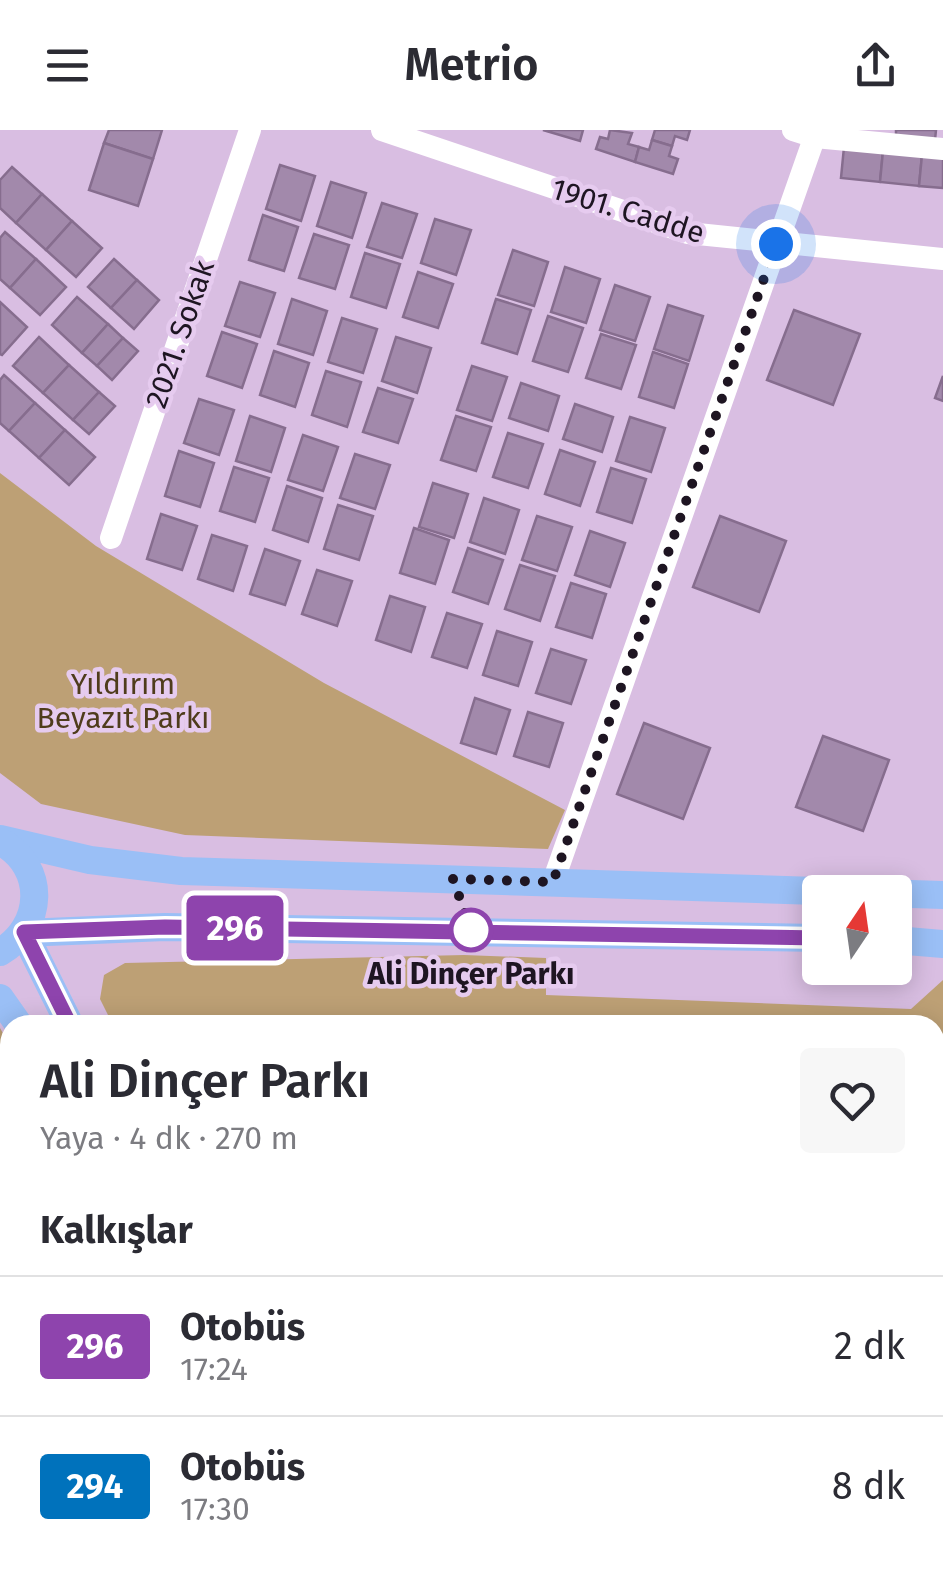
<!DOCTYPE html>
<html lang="tr">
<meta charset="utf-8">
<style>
body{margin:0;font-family:"Fira Sans",sans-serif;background:#f7f7f7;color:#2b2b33;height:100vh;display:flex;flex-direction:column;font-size:38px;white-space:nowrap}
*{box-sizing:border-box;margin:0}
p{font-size:32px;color:#7c7c81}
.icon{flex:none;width:55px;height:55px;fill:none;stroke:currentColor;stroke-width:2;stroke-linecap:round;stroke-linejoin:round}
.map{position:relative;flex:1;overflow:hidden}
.side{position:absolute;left:0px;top:885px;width:945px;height:562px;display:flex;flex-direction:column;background:#fff;border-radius:30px 30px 0 0;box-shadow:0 5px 25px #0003}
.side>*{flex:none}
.badge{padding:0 20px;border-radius:8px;font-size:35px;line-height:65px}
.needle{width:65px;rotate:13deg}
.buttons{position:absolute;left:802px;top:745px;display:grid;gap:20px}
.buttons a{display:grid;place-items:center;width:110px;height:110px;border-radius:10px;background:#fff;box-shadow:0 5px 25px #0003;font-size:50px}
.you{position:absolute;width:50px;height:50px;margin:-25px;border:8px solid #fff;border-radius:50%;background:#1a73e8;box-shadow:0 0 0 15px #1a73e833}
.map>.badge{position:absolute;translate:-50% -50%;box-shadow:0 0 0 5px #fff}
h2{padding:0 40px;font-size:38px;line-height:90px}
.round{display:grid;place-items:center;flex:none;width:105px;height:105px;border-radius:10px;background:#f7f7f7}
.headline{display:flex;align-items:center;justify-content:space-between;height:170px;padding:0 40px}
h1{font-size:48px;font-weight:600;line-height:75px}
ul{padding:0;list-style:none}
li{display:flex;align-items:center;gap:30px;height:140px;padding:0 40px;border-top:2px solid #e1e1e2}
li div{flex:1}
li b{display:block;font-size:38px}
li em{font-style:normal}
li .badge{min-width:110px;font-weight:700;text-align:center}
header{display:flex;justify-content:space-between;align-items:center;height:130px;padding:0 40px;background:#fff;font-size:45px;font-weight:600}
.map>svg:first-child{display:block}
</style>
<header><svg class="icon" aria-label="menu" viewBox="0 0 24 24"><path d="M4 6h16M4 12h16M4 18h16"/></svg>Metrio<svg class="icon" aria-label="share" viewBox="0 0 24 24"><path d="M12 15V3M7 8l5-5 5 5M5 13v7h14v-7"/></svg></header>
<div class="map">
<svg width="943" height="1447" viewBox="0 0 943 1447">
<rect width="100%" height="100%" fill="#d9bee2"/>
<!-- green -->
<g fill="#bda075">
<path d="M 0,343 L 96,416 L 324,553 L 565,680 L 548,719 L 185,705 L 41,674 L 0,643 Z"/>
<path d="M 464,825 L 546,828 L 546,865 L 911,879 L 943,850 L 943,1326 L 935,1327 L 935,895 L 113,895 L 100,869 L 104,845 L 125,833 Z"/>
<path d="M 0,898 L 10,916 L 10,1037 L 0,1037 Z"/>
<path d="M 367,1438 L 698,1438 L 666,1447 L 371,1447 Z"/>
</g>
<!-- building -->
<g fill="#a289ab" stroke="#866d8e" stroke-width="2.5">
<path d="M 109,0 L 162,0 L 153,29 L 104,13 Z"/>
<path d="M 543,0 L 583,0 L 580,11 Z"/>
<path d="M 610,0 L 632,3 L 628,14 L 639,17 L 635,32 L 596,19 L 600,7 L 608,9 Z"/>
<path d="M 655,0 L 690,0 L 687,10 L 675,6 L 672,16 L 652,10 Z"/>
<path d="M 896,0 L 936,0 L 935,10 L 896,6 Z"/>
<path d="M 652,10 L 672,16 L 669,26 L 678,29 L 673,44 L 635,32 L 639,17 L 649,20 Z"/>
<path d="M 104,13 L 153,29 L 138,76 L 89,60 Z"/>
<path d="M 844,17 L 883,21 L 880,52 L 841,48 Z"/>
<path d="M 883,21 L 922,25 L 919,56 L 880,52 Z"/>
<path d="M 922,25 L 943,27 L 943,58 L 919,56 Z"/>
<path d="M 280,35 L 315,46 L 301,91 L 266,79 Z"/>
<path d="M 12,37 L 42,64 L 16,93 L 0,78 L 0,50 Z"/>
<path d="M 331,52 L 366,63 L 352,108 L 317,96 Z"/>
<path d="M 42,64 L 72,91 L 46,120 L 16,93 Z"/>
<path d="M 382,73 L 417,84 L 402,128 L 367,117 Z"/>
<path d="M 263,85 L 298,97 L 284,141 L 249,130 Z"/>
<path d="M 435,89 L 471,100 L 456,145 L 421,133 Z"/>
<path d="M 72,91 L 102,118 L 76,147 L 46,120 Z"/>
<path d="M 5,102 L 36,129 L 10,158 L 0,149 L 0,108 Z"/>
<path d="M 314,104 L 349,115 L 335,159 L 299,148 Z"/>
<path d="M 513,120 L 548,132 L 534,176 L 498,165 Z"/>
<path d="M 365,123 L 400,134 L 386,178 L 351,167 Z"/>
<path d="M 36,129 L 66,157 L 40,185 L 10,158 Z"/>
<path d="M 114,129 L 137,150 L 111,178 L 88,157 Z"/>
<path d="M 565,137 L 600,149 L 586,193 L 551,182 Z"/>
<path d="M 418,142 L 453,154 L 438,198 L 403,187 Z"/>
<path d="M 137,150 L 159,170 L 134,199 L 111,178 Z"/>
<path d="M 240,152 L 275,163 L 260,207 L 225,196 Z"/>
<path d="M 615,155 L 650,167 L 635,211 L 600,200 Z"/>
<path d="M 77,167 L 108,194 L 82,223 L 52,195 Z"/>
<path d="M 292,169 L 327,181 L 313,225 L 278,214 Z"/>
<path d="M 496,169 L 531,180 L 517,224 L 482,213 Z"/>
<path d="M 0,172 L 27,197 L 2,225 L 0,224 Z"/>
<path d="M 668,175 L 703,186 L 689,231 L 654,219 Z"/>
<path d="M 794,180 L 860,204 L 833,275 L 767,250 Z"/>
<path d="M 548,186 L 583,198 L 568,242 L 533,231 Z"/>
<path d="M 342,188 L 377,199 L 363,243 L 328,232 Z"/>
<path d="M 108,194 L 123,208 L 97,236 L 82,223 Z"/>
<path d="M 222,202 L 257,214 L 242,258 L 207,246 Z"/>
<path d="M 601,204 L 636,215 L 621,259 L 586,248 Z"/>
<path d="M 39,207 L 69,235 L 43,263 L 13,236 Z"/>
<path d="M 396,207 L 431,218 L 417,263 L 382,251 Z"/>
<path d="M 123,208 L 138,221 L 112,250 L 97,236 Z"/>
<path d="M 274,221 L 309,233 L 295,277 L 260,265 Z"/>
<path d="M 653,222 L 688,234 L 674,278 L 639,267 Z"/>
<path d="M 69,235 L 99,262 L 73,290 L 43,263 Z"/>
<path d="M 472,236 L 507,247 L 492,291 L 457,280 Z"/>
<path d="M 326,241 L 361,252 L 347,297 L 312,285 Z"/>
<path d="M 4,245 L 35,273 L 9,301 L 0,293 L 0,250 Z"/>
<path d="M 943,246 L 943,271 L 935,268 Z"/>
<path d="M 521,253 L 559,266 L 548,301 L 509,288 Z"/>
<path d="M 378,258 L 413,269 L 398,313 L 363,302 Z"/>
<path d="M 99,262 L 115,276 L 89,304 L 73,290 Z"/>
<path d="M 199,269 L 234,280 L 219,325 L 184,313 Z"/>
<path d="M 35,273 L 65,300 L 39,328 L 9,301 Z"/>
<path d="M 575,274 L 613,287 L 602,322 L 563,309 Z"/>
<path d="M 250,286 L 285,298 L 271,342 L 236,331 Z"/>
<path d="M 456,286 L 491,297 L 476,341 L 441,330 Z"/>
<path d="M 630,287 L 665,298 L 651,342 L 616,331 Z"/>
<path d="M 65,300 L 95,327 L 69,355 L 39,328 Z"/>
<path d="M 508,303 L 543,314 L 528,358 L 493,347 Z"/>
<path d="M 303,305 L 338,317 L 323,361 L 288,350 Z"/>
<path d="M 560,320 L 595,332 L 580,376 L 545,364 Z"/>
<path d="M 179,321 L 214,333 L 200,377 L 165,366 Z"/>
<path d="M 355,324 L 390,335 L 375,379 L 340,368 Z"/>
<path d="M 234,337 L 269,348 L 255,392 L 220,381 Z"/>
<path d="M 611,338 L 646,349 L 632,393 L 597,382 Z"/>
<path d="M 433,353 L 468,364 L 454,408 L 419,397 Z"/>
<path d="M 287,356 L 322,368 L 308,412 L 273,400 Z"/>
<path d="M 484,368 L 519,380 L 505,424 L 470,412 Z"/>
<path d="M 338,375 L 373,386 L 359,430 L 324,419 Z"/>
<path d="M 161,384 L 197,396 L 182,440 L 147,429 Z"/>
<path d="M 537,386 L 572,397 L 557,441 L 522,430 Z"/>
<path d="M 720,386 L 786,411 L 759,482 L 693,457 Z"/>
<path d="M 414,398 L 449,410 L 435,454 L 400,443 Z"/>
<path d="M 590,401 L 625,413 L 610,457 L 575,445 Z"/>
<path d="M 212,405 L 247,416 L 233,461 L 198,449 Z"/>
<path d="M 468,418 L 503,430 L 488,474 L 453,462 Z"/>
<path d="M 265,419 L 300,431 L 285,475 L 250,464 Z"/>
<path d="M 520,435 L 555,446 L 540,491 L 505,479 Z"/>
<path d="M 317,440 L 352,451 L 337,496 L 302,484 Z"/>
<path d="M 571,453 L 606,464 L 592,508 L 556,497 Z"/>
<path d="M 390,466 L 425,477 L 411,522 L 376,510 Z"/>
<path d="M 447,483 L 482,494 L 467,538 L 432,527 Z"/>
<path d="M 497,501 L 532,512 L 518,556 L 483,545 Z"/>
<path d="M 551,519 L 586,530 L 571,574 L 536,563 Z"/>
<path d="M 475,568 L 510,580 L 496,624 L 461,613 Z"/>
<path d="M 528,582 L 563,593 L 549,637 L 514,626 Z"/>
<path d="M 644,593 L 710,618 L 683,689 L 617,664 Z"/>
<path d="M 823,606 L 889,630 L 863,701 L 796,677 Z"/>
<rect x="0" y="1062" width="10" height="296"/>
</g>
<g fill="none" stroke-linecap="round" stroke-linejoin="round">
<!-- minor -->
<g stroke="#fff" stroke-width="22">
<path d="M 382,0 L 688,103 L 943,129"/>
<path d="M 793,0 L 815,7 L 943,19"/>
<path d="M 111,408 L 250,0"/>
<path d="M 553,752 L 817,0"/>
<path d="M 935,1385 L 943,1383"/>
<path d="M 935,1414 L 943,1412"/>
<path d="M 719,1447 L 749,1438"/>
<path d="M 816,1447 L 847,1438"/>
</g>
<!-- major -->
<g stroke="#9abff6" stroke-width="28">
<path d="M 0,709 L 90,730 L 181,741 L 943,765"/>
<path d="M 24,803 L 165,797 L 820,808"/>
<path d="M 24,803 L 70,895"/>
<path d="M 895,810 L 943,814"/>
<path d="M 0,822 C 44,797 47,737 1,712"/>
<path d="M 0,868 L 19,895"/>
<path d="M 291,1438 L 295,1447"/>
<path d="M 334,1438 L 338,1447"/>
</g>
<!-- rail -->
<g stroke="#68586e" stroke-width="6" stroke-dasharray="5 10" stroke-linecap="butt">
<path d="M 935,1335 L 943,1334"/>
<path d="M 935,1351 L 943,1350"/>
<path d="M 0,1445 L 220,1438"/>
<path d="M 289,1447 L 380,1438"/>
</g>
</g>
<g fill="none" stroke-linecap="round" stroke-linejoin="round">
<defs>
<path id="line" d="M 70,895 L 24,802 L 165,797 L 820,808"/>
</defs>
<!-- line casing -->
<use href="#line" stroke="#fff" stroke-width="22"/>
<!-- line -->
<use href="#line" stroke="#8e44ad" stroke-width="15"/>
<!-- walk -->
<path stroke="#1e1522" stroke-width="10" stroke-dasharray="0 18" d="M 471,800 L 453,749 L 553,752 L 776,114"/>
</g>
<!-- markers -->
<circle fill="#fff" stroke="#8e44ad" stroke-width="5" cx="471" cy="800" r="20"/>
<g text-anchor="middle" stroke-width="9" stroke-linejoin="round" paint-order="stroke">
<!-- street labels -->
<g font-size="30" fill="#1e1522" stroke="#e6cbef">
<text transform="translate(628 81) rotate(17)" y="10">1901. Cadde</text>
<text transform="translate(180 204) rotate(-71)" y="10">2021. Sokak</text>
</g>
<!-- park labels -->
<g font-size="30" fill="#4f3c1c" stroke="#e6cbef">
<text x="123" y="564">Yıldırım<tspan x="123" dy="34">Beyazıt Parkı</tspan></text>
</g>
<!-- stop labels -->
<g font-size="30" font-weight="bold" fill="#1e1522" stroke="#e6cbef">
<text x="471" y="854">Ali Dinçer Parkı</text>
</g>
</g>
</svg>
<div class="buttons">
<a><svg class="needle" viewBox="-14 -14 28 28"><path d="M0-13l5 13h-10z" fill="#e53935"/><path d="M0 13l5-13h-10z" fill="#7c7c81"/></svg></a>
</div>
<div class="you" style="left:776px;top:114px"></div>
<b class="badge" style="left:235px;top:798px;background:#8e44ad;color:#fff">296</b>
<section class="side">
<div class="headline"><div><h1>Ali Dinçer Parkı</h1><p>Yaya · 4 dk · 270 m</p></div><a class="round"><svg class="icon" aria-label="heart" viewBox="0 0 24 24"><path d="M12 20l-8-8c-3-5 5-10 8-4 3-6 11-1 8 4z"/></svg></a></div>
<h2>Kalkışlar</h2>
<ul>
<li><span class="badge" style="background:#8e44ad;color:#fff">296</span><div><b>Otobüs</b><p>17:24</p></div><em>2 dk</em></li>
<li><span class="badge" style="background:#0072bc;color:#fff">294</span><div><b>Otobüs</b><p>17:30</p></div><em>8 dk</em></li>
</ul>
</section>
</div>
